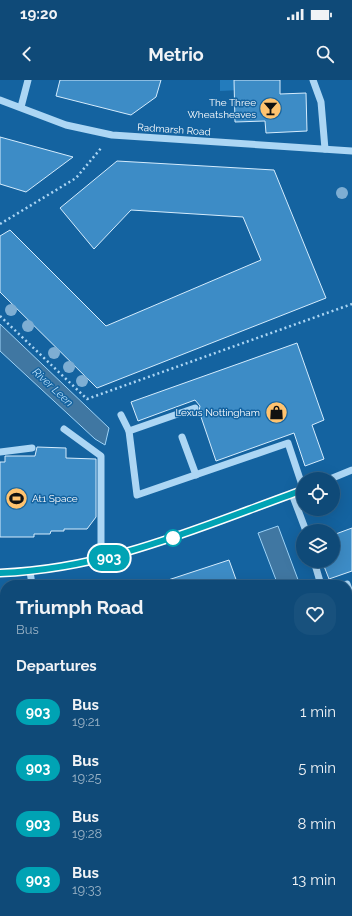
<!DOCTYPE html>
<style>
body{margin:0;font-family:Raleway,sans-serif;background:#18517d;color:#f1f3f6;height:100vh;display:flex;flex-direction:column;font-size:15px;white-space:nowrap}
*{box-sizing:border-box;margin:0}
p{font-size:13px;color:#9bb3c6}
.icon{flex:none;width:22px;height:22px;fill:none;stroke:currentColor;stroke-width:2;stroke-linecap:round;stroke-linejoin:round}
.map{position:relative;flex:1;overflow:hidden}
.sheet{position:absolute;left:0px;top:500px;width:352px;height:336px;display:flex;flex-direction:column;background:#0f4a78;border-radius:16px 16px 0 0;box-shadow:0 4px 16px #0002,0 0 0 1px #2f628a}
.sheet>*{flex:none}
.badge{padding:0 8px;border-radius:13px;font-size:14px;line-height:26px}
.tools{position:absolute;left:296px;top:392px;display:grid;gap:8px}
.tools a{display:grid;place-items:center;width:44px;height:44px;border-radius:50%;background:#0f4a78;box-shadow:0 4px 16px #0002,0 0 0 1px #2f628a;font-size:20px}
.map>.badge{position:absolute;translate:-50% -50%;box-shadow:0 0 0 2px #fff}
h2{padding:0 16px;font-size:15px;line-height:36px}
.round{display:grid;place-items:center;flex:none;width:42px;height:42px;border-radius:16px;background:#18517d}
.overview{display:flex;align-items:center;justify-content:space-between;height:68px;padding:0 16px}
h1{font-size:19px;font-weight:700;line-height:30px}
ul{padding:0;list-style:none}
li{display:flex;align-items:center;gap:12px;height:56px;padding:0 16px}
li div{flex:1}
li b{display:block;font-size:15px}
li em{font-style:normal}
li .badge{min-width:44px;font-weight:700;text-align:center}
.status{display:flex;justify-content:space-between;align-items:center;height:28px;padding:0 20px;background:#0f4a78;direction:ltr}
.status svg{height:11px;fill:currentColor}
header{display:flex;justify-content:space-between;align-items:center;height:52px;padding:0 16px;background:#0f4a78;font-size:18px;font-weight:700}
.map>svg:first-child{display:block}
</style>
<div class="status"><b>19:20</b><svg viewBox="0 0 49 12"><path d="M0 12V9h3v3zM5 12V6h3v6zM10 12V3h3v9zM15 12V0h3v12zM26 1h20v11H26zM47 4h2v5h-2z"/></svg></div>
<header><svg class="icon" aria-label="back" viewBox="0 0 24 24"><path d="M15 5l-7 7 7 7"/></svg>Metrio<svg class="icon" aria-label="search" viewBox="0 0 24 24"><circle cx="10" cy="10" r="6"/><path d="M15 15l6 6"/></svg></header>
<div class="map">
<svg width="352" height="836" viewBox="0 0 352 836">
<rect width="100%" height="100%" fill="#1463a0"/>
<!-- green -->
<g fill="#237cbd">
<path d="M 220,0 L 240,0 L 240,10 L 220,11 Z"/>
<path d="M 347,704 L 352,718 L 352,757 L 347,743 Z"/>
</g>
<!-- water -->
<g fill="#4077a2" stroke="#9ed3f7">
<path d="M 0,244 L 109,348 L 105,365 L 95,359 L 0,271 Z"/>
<path d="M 278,446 L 300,505 L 278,505 L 258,453 Z"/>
<path d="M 347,628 L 352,645 L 352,718 L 347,704 Z"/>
</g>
<!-- building -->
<g fill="#3d8cc6" stroke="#d5ecfd">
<path d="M 60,0 L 161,0 L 156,17 L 131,35 L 56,16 Z"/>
<path d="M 234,0 L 280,0 L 280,14 L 306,13 L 307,51 L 266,53 L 265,41 L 235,42 Z"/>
<path d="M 0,57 L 73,77 L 26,112 L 0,104 Z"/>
<path d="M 117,81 L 274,90 L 326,218 L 97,308 L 0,212 L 0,156 L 10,150 L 106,246 L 261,180 L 243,137 L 131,130 L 94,169 L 60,128 Z"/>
<path d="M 297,263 L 324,340 L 312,345 L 324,379 L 305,386 L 294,353 L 216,381 L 199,331 L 200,326 L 195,320 L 138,341 L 131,322 Z"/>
<path d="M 37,367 L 66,368 L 66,378 L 96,379 L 96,437 L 87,449 L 64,449 L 64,451 L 51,451 L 50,454 L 34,454 L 34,457 L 0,457 L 0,382 L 5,382 L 5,376 L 35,376 Z"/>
<path d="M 352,448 L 352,491 L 329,499 L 322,481 L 333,481 L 333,455 Z"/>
<path d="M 229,480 L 238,505 L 163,505 L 162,502 Z"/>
</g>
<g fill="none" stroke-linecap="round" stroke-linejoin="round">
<!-- path -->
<g stroke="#acd6f4" stroke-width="2.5" stroke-dasharray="2 3" stroke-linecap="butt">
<path d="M 0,144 L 76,98 L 102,67"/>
<path d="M 0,236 L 87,319 L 352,224"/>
<path d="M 347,752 L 352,766"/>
</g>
<!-- minor -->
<g stroke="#acd6f4" stroke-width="7">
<path d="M 313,0 L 321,22 L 325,69"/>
<path d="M 0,20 L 66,45 L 112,55 L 352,71"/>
<path d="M 21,27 L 28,0"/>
<path d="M 121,335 L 129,351 L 195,328"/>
<path d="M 64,349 L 101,376 L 101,480"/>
<path d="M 129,351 L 137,415 L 288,363 L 303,408"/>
<path d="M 182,357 L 196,395"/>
<path d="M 0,372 L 32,368"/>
<path d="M 330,399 L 352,390"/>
<path d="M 292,414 L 306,451"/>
<path d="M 314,481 L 321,505"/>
<path d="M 30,491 L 32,505"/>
<path d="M 0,493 C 111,489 201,446 303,410"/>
<path d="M 344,505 L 347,504 L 352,518"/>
<path d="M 188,831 L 190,836"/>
<path d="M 163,836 L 178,831"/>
</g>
</g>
<!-- trees -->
<g fill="#7eaed3">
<circle cx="342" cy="113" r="6"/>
<circle cx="11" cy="230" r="6"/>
<circle cx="28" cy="246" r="6"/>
<circle cx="54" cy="273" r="6"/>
<circle cx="69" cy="287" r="6"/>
<circle cx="82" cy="301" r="6"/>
</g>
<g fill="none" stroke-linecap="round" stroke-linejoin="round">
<defs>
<path id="line" d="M 0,493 C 109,489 202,446 303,410"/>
</defs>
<!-- line casing -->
<use href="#line" stroke="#fff" stroke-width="9"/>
<!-- line -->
<use href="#line" stroke="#00a3b4" stroke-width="6"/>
</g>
<!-- icons -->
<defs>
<symbol id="bar-disc" viewBox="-11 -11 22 22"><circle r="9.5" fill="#ffc36f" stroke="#1463a0"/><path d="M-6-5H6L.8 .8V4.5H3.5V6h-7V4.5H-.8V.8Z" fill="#111"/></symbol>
<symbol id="shop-disc" viewBox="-11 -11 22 22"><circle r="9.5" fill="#ffc36f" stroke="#1463a0"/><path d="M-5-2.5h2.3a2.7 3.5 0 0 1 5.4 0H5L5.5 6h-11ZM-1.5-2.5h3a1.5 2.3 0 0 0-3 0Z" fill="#111"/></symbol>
<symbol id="stadium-disc" viewBox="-11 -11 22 22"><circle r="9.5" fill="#ffc36f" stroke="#1463a0"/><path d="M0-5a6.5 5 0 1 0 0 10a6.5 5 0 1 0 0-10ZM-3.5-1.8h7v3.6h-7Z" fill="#111"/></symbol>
</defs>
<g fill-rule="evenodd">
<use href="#bar-disc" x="258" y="16" width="25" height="25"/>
<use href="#shop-disc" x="264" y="320" width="25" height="25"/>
<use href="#stadium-disc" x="4" y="406" width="25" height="25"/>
</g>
<!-- markers -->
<circle fill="#fff" stroke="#00a3b4" stroke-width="2" cx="173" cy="458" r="8"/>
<g text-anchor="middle" stroke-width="3" stroke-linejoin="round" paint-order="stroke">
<!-- poi labels -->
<g font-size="10" fill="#fff" stroke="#1463a0" text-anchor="end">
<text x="256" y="26">The Three<tspan x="256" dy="12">Wheatsheaves</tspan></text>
<text x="260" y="336">Lexus Nottingham</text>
<text x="32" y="422" text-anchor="start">At1 Space</text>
</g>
<!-- street labels -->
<g font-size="10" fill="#fff" stroke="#1463a0">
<text transform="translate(174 49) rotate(4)" y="4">Radmarsh Road</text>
</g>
<!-- water labels -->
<g font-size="11" font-style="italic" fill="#b9dffa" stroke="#1463a0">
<text transform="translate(53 307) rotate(43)" y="4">River Leen</text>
</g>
</g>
</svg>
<div class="tools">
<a><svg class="icon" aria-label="locate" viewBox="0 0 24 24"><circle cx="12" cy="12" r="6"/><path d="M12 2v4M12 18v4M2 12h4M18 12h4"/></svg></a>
<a><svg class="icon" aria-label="layers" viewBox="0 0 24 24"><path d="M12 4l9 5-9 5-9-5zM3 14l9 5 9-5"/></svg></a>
</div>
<b class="badge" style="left:109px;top:478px;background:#00a3b4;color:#fff">903</b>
<section class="sheet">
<div class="overview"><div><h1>Triumph Road</h1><p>Bus</p></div><a class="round"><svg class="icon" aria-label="heart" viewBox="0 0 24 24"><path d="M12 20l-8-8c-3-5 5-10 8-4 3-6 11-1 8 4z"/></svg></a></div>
<h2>Departures</h2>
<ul>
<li><span class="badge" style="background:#00a3b4;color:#fff">903</span><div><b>Bus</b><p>19:21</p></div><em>1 min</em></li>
<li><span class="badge" style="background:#00a3b4;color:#fff">903</span><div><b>Bus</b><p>19:25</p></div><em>5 min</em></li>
<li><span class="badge" style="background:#00a3b4;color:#fff">903</span><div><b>Bus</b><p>19:28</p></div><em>8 min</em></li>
<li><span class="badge" style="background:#00a3b4;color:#fff">903</span><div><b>Bus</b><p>19:33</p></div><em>13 min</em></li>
</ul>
</section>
</div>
